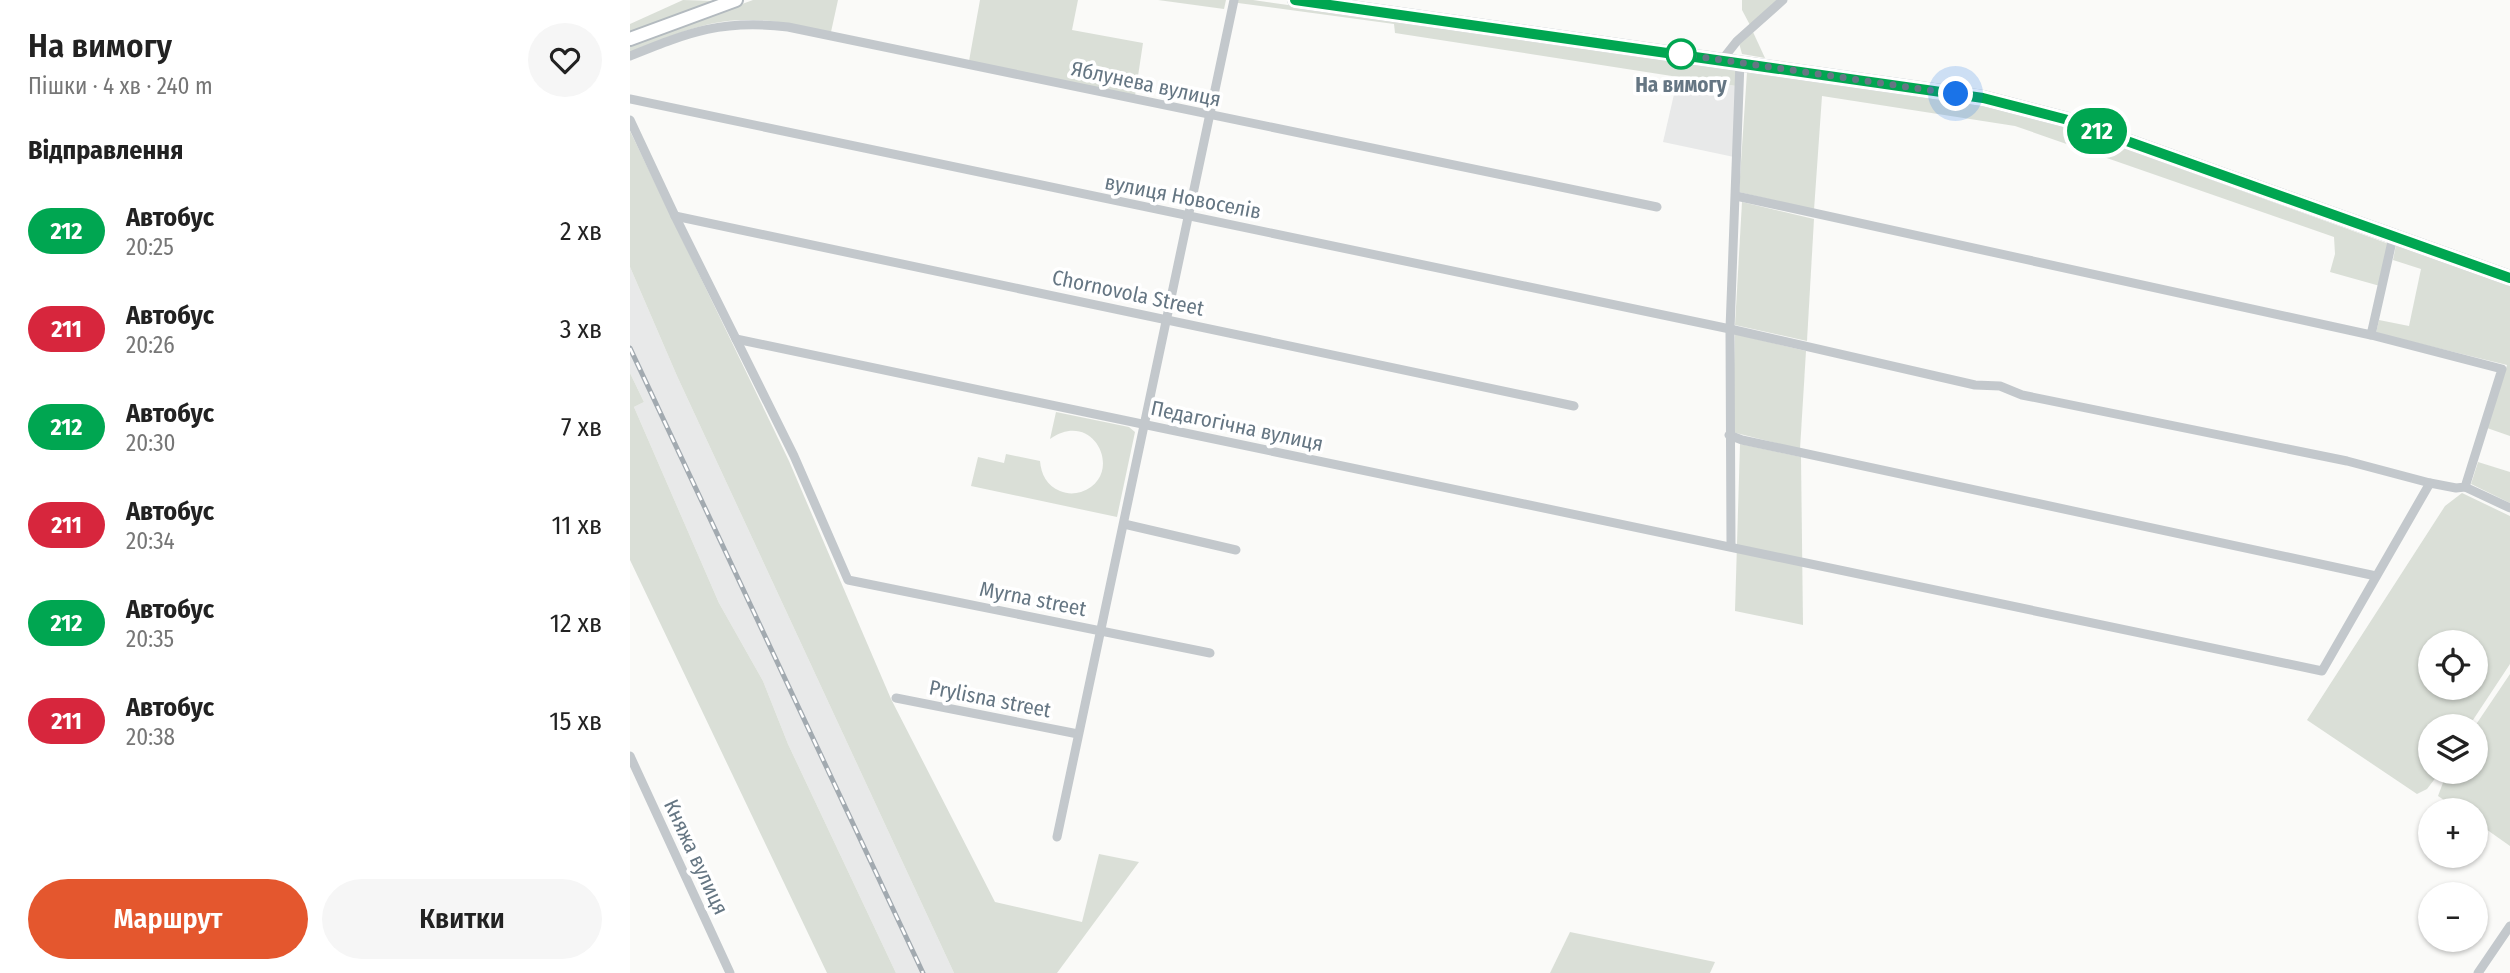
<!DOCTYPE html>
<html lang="uk">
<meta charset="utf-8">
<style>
body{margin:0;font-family:"Fira Sans Condensed",sans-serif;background:#f6f6f6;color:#222;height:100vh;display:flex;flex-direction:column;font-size:26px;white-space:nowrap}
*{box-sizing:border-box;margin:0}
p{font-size:23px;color:#767676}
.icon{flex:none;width:38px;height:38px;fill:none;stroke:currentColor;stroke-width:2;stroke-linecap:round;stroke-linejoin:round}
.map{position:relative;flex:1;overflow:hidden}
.details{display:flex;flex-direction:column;background:#fff;width:630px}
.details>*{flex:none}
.badge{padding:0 14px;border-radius:23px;font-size:24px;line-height:46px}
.tools{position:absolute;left:1788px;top:630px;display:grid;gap:14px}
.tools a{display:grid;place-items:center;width:70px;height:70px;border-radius:50%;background:#fff;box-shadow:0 2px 5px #0004;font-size:35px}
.you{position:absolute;width:35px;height:35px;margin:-18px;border:5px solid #fff;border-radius:50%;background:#1a73e8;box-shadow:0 0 0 10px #1a73e833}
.map>.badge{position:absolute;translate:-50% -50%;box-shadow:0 0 0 4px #fff}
h2{padding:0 28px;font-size:26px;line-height:63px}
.round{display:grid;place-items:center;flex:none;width:74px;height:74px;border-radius:37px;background:#f6f6f6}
.headline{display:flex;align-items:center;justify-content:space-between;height:119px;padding:0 28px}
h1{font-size:33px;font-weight:600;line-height:52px}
.cta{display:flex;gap:14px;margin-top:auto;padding:14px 28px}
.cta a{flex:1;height:80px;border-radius:42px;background:#e4572e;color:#fff;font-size:28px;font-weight:600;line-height:80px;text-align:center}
.cta a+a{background:#f6f6f6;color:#222}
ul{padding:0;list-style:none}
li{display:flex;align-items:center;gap:21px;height:98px;padding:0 28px}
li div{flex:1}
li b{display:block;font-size:26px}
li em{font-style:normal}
li .badge{min-width:77px;font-weight:700;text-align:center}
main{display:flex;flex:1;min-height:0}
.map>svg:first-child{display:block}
</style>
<main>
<section class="details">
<div class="headline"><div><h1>На вимогу</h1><p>Пішки · 4 хв · 240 m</p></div><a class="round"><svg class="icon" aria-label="heart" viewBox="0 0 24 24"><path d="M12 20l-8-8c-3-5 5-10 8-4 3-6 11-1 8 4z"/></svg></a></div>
<h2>Відправлення</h2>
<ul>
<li><span class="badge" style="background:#00a651;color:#fff">212</span><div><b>Автобус</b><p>20:25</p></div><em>2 хв</em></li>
<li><span class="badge" style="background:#d7263d;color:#fff">211</span><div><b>Автобус</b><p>20:26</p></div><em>3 хв</em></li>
<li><span class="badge" style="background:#00a651;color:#fff">212</span><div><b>Автобус</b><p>20:30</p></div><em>7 хв</em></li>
<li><span class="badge" style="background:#d7263d;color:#fff">211</span><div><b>Автобус</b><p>20:34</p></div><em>11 хв</em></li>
<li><span class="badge" style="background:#00a651;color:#fff">212</span><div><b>Автобус</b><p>20:35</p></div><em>12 хв</em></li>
<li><span class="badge" style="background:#d7263d;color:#fff">211</span><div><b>Автобус</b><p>20:38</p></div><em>15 хв</em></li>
</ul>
<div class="cta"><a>Маршрут</a><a>Квитки</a></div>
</section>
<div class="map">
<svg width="1880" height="973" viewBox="0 0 1880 973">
<rect width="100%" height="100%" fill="#fafaf8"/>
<!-- built -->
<g fill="#e8e9e9">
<path d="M 1048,77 L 1106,86 L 1104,157 L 1033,142 Z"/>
<path d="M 0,267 L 47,376 L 324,973 L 266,973 L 158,744 L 133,681 L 89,603 L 4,407 L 14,402 L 0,373 Z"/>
</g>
<!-- green -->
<g fill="#dadfd7" fill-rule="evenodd">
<path d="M 53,0 L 85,1 L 0,33 L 0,24 Z"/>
<path d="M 123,0 L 208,0 L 201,32 C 173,27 144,19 115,20 C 74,20 37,38 0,52 L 0,45 Z"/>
<path d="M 350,0 L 448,0 L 442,30 L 513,43 L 505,96 L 339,61 Z"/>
<path d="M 528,0 L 596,0 L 594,9 Z"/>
<path d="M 608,0 L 623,0 L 1045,59 L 1045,63 L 1055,64 L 1056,60 L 1107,67 L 1106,86 L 765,33 L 764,24 L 608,3 Z"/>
<path d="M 1112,0 L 1147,0 L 1120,25 L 1112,10 Z"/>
<path d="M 1123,32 L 1135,58 L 1112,54 L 1109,43 Z"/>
<path d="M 1117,72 C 1223,86 1333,94 1435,127 L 1759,244 L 1750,286 L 1700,272 L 1705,254 L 1704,237 L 1385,126 L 1192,96 L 1184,210 L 1109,192 Z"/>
<path d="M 0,131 L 159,461 L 261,699 L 365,902 L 452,922 L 469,854 L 509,862 L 427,973 L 324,973 L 47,376 L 0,267 Z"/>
<path d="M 1112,202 L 1184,219 L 1177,341 L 1105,325 Z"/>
<path d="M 1766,245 L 1880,284 L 1880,436 L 1857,428 L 1877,365 L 1746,333 L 1749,320 L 1779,326 L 1791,269 L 1763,260 Z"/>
<path d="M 1105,334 L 1176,351 L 1170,449 L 1102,432 Z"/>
<path d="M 0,373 L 14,402 L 4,407 L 89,603 L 133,681 L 158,744 L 266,973 L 197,973 L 0,560 Z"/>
<path d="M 426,412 L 499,427 L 505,432 L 487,517 L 341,486 L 348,457 L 374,463 L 376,454 L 410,461 C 411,474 417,486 430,491 C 437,494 444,494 451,492 C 496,477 465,407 420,439 Z"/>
<path d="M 1110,444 L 1171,457 L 1173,625 L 1105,611 Z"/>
<path d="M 1848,462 L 1880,472 L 1880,503 L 1841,484 Z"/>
<path d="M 1832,493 L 1880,516 L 1880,664 L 1839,726 L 1801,726 L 1801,772 L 1810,772 L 1797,789 L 1787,794 L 1677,720 L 1815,506 ZM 1801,642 L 1846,642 L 1846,688 L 1801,688 Z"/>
<path d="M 1880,674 L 1880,846 L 1846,822 L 1846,810 L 1829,810 L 1808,796 L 1817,772 L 1846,772 L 1845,726 Z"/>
<path d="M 940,932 L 1085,962 L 1080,973 L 920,973 Z"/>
</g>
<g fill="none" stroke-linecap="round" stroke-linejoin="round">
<defs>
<g id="secondary">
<path d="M 665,0 L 1353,98 L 1438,120 L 1880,278"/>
<path d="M 0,39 L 106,0"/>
</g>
</defs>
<!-- secondary casing -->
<use href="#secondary" stroke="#b3babf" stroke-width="16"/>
<!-- street -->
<g stroke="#c3c8cc" stroke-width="9">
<path d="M 0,56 C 60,32 92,19 158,27 L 1027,207"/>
<path d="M 1092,60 L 1107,41 L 1153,0"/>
<path d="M 0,99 L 1100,329 L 1345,385 L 1370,386 L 1392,395 L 1717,461 L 1800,483"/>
<path d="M 0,120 L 45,216 L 164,456 L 218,580 L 580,653"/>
<path d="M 1106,196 L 1741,335 L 1763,237"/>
<path d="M 45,216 L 944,406"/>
<path d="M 106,339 L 1692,671 L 1800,483 L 1826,488 L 1835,487 L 1872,369 L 1741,335"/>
<path d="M 1099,435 L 1112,440 L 1746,576"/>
<path d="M 1835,487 L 1880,508"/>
<path d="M 494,524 L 606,550"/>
<path d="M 1101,546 L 1100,329 L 1110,62"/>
<path d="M 266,698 L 448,734"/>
<path d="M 0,756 L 100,973"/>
<path d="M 427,837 L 604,0"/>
<path d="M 1848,973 L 1880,926"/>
</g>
<!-- secondary -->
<use href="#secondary" stroke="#fff" stroke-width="12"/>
<defs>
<path id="rail" d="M 0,348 L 293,973"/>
</defs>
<!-- rail casing -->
<use href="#rail" stroke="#a2aab0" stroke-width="5"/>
<!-- rail -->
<use href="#rail" stroke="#fff" stroke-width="2.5" stroke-dasharray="8" stroke-linecap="butt"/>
</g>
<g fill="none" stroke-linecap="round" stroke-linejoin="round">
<defs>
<path id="line" d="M 665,0 L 1353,98 L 1438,120 L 1880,278"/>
</defs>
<!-- line casing -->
<use href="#line" stroke="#fff" stroke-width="16"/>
<!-- line -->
<use href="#line" stroke="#00a651" stroke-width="10"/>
<!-- walk -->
<path stroke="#657683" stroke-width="7" stroke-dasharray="0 12.6" d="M 1051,54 L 1326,94"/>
</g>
<!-- markers -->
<circle fill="#fff" stroke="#00a651" stroke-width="3.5" cx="1051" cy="54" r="14"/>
<g text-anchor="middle" stroke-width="7" stroke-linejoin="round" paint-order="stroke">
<!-- street labels -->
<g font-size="21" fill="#657683" stroke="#fff">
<text transform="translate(516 84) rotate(12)" y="7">Яблунева вулиця</text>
<text transform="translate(553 197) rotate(11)" y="7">вулиця Новоселів</text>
<text transform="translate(498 293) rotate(12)" y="7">Chornovola Street</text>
<text transform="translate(607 426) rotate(12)" y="7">Педагогічна вулиця</text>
<text transform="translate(403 599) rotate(11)" y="7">Myrna street</text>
<text transform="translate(360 699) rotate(11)" y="7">Prylisna street</text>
<text transform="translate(66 857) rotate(65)" y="7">Княжа вулиця</text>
</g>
<!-- stop labels -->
<g font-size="21" font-weight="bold" fill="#657683" stroke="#fff">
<text x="1051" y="92">На вимогу</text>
</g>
</g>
</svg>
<div class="tools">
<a><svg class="icon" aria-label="locate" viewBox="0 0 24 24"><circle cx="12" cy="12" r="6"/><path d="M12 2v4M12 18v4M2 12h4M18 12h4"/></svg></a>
<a><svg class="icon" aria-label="layers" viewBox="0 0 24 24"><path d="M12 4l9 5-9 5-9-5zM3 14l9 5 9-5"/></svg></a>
<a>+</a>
<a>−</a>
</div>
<div class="you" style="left:1326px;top:94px"></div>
<b class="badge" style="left:1467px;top:131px;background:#00a651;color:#fff">212</b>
</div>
</main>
